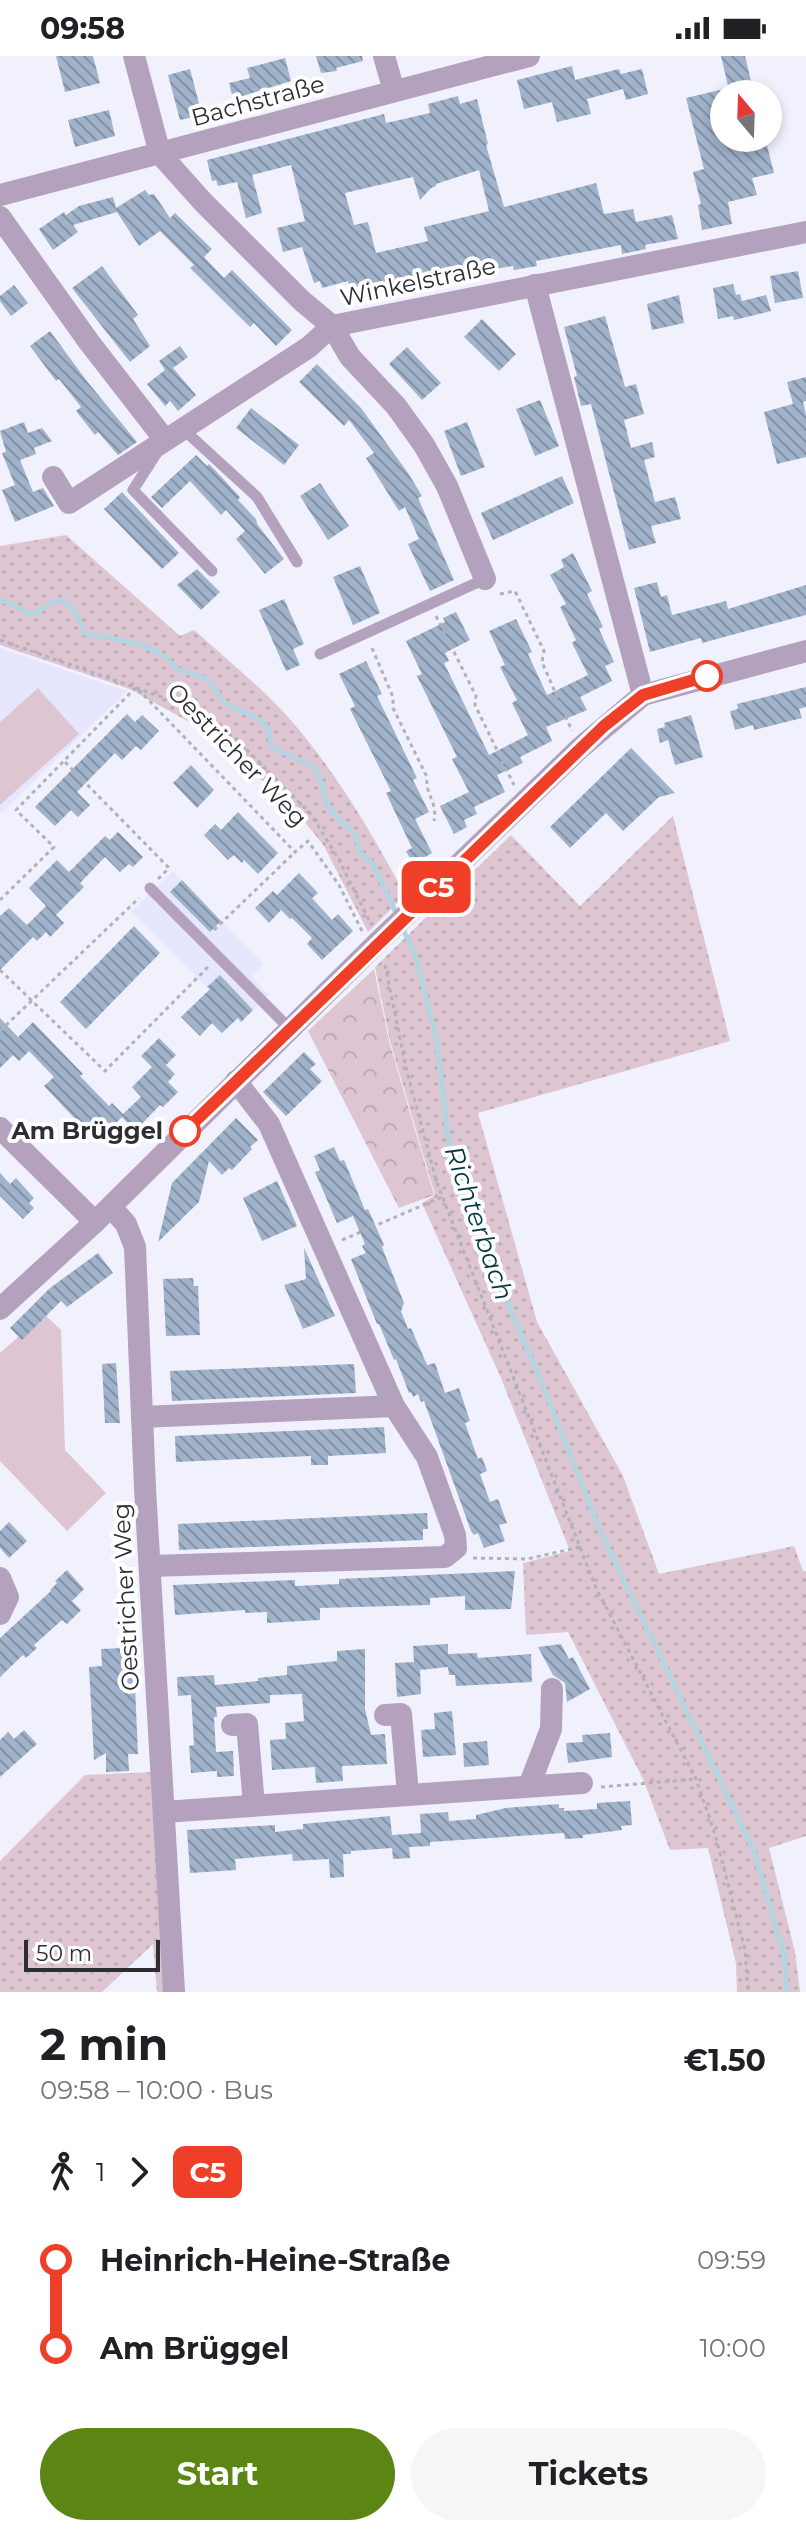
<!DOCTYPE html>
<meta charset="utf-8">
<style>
body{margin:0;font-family:Montserrat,sans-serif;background:#f6f6f6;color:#202124;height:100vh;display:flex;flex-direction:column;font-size:30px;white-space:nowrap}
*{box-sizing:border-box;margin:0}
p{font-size:26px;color:#757577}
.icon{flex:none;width:44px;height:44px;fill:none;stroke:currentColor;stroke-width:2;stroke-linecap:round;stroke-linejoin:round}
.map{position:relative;height:1936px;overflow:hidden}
.panel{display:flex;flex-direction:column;background:#fff;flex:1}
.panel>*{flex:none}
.badge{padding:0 16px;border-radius:12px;font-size:28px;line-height:52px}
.needle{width:52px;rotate:341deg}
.controls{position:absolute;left:710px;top:24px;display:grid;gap:16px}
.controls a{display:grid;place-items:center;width:72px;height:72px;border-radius:50%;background:#fff;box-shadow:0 4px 12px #0003;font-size:40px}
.scale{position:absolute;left:24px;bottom:20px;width:136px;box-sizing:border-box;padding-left:8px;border:4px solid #2d2d33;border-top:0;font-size:22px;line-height:28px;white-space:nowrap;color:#2d2d33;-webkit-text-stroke:6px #fff;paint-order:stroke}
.map>.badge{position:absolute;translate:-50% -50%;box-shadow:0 0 0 4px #fff}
.legs{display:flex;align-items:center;gap:12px;height:88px;padding:0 40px;font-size:26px}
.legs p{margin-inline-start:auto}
.summary{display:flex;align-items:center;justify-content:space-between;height:136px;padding:0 40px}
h1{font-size:44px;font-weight:700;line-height:60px}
.cta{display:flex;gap:16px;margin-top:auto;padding:16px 40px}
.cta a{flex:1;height:92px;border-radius:48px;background:#5c8613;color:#fff;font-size:32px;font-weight:700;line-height:92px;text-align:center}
.cta a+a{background:#f6f6f6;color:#202124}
ul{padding:0 40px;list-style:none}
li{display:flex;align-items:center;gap:28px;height:88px;font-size:30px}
li i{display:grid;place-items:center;width:12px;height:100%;margin:0 10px;background:currentColor}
li i::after{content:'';width:20px;height:20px;margin:-10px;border:6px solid;border-radius:50%;background:#fff}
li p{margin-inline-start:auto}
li:first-child i{background:linear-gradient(#0000 50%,currentColor 0)}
li:last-child i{background:linear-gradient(currentColor 50%,#0000 0)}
.status{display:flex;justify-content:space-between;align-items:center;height:56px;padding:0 40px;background:#fff;direction:ltr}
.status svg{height:22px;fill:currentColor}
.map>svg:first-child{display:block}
</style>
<div class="status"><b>09:58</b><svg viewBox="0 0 49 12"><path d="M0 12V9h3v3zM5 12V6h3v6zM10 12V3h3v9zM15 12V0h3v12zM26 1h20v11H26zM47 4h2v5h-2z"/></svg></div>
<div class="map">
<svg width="806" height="1936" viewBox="0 0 806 1936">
<defs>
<pattern id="grass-dots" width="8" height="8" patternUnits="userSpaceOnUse" patternTransform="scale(2)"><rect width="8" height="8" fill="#ddc5d1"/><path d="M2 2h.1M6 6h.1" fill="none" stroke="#beaab4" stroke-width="1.8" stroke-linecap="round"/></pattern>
<pattern id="park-crowns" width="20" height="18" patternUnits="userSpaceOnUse" patternTransform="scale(2)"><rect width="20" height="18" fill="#ddc5d1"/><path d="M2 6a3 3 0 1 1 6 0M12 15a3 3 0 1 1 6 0" fill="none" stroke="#beaab4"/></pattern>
<pattern id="building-back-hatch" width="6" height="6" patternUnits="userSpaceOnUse" patternTransform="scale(2)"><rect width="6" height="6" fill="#a0b3cb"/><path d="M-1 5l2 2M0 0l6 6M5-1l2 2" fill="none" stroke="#8392a5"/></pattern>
</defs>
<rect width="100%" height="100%" fill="#f0f1fd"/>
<!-- built -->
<g fill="#e6e7fe">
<path d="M 0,592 L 127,635 L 0,758 Z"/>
<path d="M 173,815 L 263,908 L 251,920 L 269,939 L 241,966 L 132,855 Z"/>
</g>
<!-- grass -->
<g fill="url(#grass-dots)">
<path d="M 66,479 L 180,580 L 194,574 C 225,602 260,630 288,661 C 335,714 372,777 405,839 L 368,876 L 324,790 L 296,755 L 209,677 L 130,633 L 0,589 L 0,490 Z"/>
<path d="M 673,760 L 730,985 L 478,1057 L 537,1266 L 623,1420 L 659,1518 L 794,1490 L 803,1515 L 806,1515 L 806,1780 L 769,1792 L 795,1896 L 800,1936 L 737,1936 L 736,1907 L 708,1792 L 670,1794 L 643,1723 L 568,1576 L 526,1579 L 523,1507 L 570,1495 L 501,1322 L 422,1147 L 435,1139 L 390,985 L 375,911 L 511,779 L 580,850 Z"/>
<path d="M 154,1716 L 168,1936 L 157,1936 L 153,1888 L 102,1936 L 0,1936 L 0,1805 L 85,1719 Z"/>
</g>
<!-- park -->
<path fill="url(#park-crowns)" d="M 374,913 L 389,985 L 434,1139 L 399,1152 L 308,975 Z"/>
<!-- pitch -->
<g fill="#ddc5d1">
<path d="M 38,632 L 79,678 L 0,749 L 0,666 Z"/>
<path d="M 44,1258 L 61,1274 L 65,1394 L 106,1437 L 67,1475 L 0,1405 L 0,1297 Z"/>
</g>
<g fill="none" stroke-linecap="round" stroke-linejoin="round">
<!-- stream -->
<g stroke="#b3d5e2" stroke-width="5">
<path d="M 0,543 L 30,558 L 38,556 L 58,543 C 81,554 74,561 86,578 C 111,582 142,586 164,600 C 170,604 172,610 177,613 C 186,618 197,617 206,623 C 215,629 217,640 226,647 C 237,656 262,660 268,673 C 270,678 270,686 272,691 L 312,710 L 319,719 L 326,746 L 334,758 L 356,780 L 360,796 L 373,808 L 397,859"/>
<path d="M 402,871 L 415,899 L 436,981 L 450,1096 L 477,1174 L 543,1330 L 601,1477 L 754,1795 L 784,1899 L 787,1936"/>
</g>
</g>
<!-- building -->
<g fill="url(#building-back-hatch)" fill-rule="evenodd">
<path d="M 56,0 L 93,0 L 100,27 L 65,36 Z"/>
<path d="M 316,0 L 362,0 L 363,5 L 336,12 L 337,15 L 321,17 Z"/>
<path d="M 721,0 L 745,0 L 754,38 L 730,38 Z"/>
<path d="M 285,2 L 291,25 L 233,43 L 229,27 L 250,22 L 247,12 Z"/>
<path d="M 572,10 L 575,24 L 619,13 L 621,18 L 642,13 L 648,38 L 626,44 L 623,33 L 587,43 L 591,58 L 557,66 L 552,46 L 524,53 L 517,24 Z"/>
<path d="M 190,13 L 202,59 L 180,64 L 168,19 Z"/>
<path d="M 724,33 L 724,82 L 765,82 L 774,117 L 752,122 L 757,139 L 728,146 L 732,168 L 702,174 L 698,149 L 701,148 L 693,116 L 704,113 L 686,42 Z"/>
<path d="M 458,40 L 460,48 L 477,43 L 488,88 L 486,89 L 504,151 L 596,127 L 604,158 L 633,153 L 636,166 L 672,159 L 678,183 L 645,189 L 646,193 L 622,198 L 621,189 L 536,205 L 537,210 L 514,214 L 513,210 L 446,220 L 446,218 L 352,241 L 348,225 L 322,232 L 320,225 L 314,227 L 302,191 L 283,196 L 277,172 L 305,165 L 291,109 L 252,119 L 262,157 L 246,162 L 237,126 L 218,130 L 216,124 L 212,125 L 207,104 L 384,58 L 386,67 L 430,57 L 428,48 ZM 479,114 L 489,155 L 424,171 L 428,185 L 376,197 L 368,166 L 354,169 L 345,137 L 413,121 L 420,144 L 431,132 L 436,130 L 436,128 Z"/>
<path d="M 109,54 L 115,80 L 75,91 L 68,64 Z"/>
<path d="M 145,134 L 149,139 L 154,138 L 170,162 L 175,157 L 212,193 L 204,201 L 224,222 L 232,214 L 292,274 L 276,290 L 254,267 L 250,271 L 190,212 L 194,209 L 160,175 L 139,190 L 117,156 L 73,169 L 78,176 L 53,194 L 39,173 L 64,156 L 66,159 L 79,150 L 113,141 L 116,152 Z"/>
<path d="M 102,210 L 138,259 L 133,263 L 150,290 L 130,306 L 72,232 Z"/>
<path d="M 798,215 L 803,242 L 775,247 L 770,220 Z"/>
<path d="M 733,228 L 736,239 L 740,238 L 742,245 L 766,239 L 771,255 L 734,264 L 733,260 L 718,263 L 713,232 Z"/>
<path d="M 14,229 L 28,247 L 11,260 L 0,245 L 0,240 Z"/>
<path d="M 679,239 L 684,267 L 652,274 L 647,248 Z"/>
<path d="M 605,260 L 625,331 L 636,328 L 644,358 L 624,364 L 631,392 L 652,386 L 655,401 L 644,404 L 655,446 L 675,441 L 681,463 L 651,470 L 656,487 L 629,494 L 591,348 L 581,350 L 574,321 L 577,320 L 564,271 Z"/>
<path d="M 482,263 L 516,298 L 499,315 L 464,281 Z"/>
<path d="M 50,275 L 86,324 L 137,386 L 118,399 L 98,376 L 95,379 L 76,355 L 81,351 L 59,323 L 56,325 L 30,290 Z"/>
<path d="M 180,290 L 188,301 L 173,312 L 196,339 L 178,355 L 170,345 L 165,350 L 147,328 L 165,314 L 159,305 Z"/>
<path d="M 407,291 L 441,327 L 422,344 L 389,308 Z"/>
<path d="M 317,308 L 361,352 L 408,417 L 422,440 L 418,442 L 454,524 L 430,535 L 408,488 L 419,483 L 405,451 L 399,455 L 366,402 L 374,397 L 349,364 L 344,370 L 299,326 Z"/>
<path d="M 806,321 L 806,345 L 803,346 L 806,359 L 806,401 L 777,408 L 764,356 L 793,348 L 787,326 Z"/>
<path d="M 540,344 L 559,390 L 535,400 L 516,353 Z"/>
<path d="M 251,352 L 299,389 L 284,409 L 236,372 Z"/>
<path d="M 24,366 L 28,377 L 42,372 L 52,385 L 34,392 L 36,398 L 20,404 L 33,436 L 43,432 L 54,450 L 15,466 L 2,434 L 15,429 L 2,397 L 6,396 L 0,375 Z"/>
<path d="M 467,366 L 485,411 L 461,420 L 444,375 Z"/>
<path d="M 196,399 L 207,410 L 209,408 L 213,412 L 240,441 L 238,444 L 256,463 L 257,468 L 284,503 L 265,518 L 236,483 L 245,475 L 226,454 L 221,459 L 190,425 L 162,452 L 151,441 Z"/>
<path d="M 562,420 L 574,447 L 493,484 L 481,457 Z"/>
<path d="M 320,427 L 349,470 L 328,484 L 300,440 Z"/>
<path d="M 122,436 L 179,497 L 162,513 L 104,453 Z"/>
<path d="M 573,497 L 592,535 L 587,538 L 603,571 L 599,573 L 614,606 L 605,610 L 612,625 L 580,641 L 587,654 L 546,671 L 552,685 L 520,701 L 523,707 L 497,719 L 505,736 L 474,751 L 477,758 L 464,764 L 467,771 L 454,778 L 440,750 L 469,736 L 452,703 L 457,701 L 417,620 L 422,618 L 406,585 L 445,566 L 443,562 L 456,556 L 470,584 L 445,597 L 449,605 L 444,607 L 489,699 L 528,679 L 512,647 L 517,644 L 500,611 L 505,609 L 489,575 L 516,563 L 532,596 L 528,598 L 547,639 L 588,619 L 572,587 L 576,584 L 560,551 L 566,548 L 550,519 L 564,511 L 561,504 Z"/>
<path d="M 360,510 L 380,557 L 353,569 L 333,521 Z"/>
<path d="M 197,513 L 220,536 L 201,554 L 177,529 Z"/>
<path d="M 657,526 L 661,541 L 667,539 L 672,559 L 726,545 L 728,553 L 806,529 L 806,559 L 702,587 L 701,582 L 650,596 L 634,532 Z"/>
<path d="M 284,543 L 304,588 L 293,593 L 300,609 L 286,615 L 259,554 Z"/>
<path d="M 366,605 L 382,638 L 377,640 L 417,722 L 413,724 L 429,756 L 415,763 L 432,797 L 413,808 L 406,795 L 412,792 L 386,737 L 391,735 L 350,653 L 355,650 L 339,618 Z"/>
<path d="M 806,631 L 806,651 L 799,653 L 802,662 L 754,674 L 753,669 L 735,674 L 730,655 L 738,653 L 737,648 Z"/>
<path d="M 127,658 L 135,666 L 142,659 L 159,675 L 141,694 L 136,690 L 122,704 L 115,697 L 77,736 L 90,749 L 78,761 L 71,754 L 55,770 L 35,751 Z"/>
<path d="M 691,659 L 703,701 L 675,709 L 668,684 L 660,687 L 657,673 L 665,671 L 664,667 Z"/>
<path d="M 631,692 L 675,737 L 659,741 L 623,775 L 606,757 L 570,792 L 550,771 Z"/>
<path d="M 191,709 L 214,734 L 197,752 L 173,727 Z"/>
<path d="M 238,756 L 278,797 L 258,818 L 244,804 L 242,807 L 234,799 L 228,804 L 204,779 L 215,768 L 221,774 Z"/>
<path d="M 118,776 L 143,801 L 133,811 L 129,808 L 120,816 L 105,801 L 80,827 L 84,831 L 56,859 L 64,867 L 50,881 L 46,876 L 37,885 L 33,881 L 0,914 L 0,860 L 9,852 L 27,869 L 46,850 L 29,832 L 57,804 L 69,816 L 105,780 L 110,784 Z"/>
<path d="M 299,817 L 318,837 L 312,842 L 332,864 L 338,858 L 353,875 L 322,904 L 307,888 L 312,882 L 292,862 L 290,863 L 281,854 L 269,867 L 255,852 L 273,835 L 277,839 Z"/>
<path d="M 182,824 L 221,865 L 210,876 L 170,836 Z"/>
<path d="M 134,870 L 160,897 L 86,973 L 60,946 Z"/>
<path d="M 220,919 L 253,954 L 241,966 L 238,962 L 222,977 L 212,967 L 200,980 L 181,961 L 210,933 L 207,931 Z"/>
<path d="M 0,962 L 18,981 L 33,966 L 83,1018 L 80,1020 L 109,1050 L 112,1047 L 123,1058 L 141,1041 L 132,1031 L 152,1011 L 141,1000 L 159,982 L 176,999 L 166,1009 L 175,1018 L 168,1026 L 178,1036 L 163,1051 L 160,1049 L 135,1075 L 122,1061 L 97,1086 L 44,1030 L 54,1021 L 29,995 L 19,1005 L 13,999 L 0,1012 Z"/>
<path d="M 304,996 L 316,1008 L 310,1013 L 322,1025 L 286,1060 L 263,1036 Z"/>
<path d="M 236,1062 L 258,1084 L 250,1091 L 252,1093 L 232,1114 L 229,1112 L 222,1119 L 209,1105 L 199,1146 L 158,1186 L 172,1127 Z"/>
<path d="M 334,1091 L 340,1105 L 344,1104 L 365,1154 L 368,1153 L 384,1189 L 382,1191 L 404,1247 L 401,1255 L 408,1273 L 411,1272 L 427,1309 L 435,1307 L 445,1337 L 459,1332 L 470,1365 L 465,1367 L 478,1403 L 482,1401 L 487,1415 L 480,1418 L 490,1446 L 498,1443 L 507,1467 L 499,1469 L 505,1485 L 484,1492 L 478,1477 L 474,1479 L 471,1475 L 424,1345 L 421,1346 L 418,1338 L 413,1341 L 411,1336 L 409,1337 L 396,1303 L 394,1304 L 379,1268 L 377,1268 L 351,1203 L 366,1197 L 362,1190 L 365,1188 L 353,1160 L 337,1167 L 315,1116 L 320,1114 L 314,1100 Z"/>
<path d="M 0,1117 L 10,1128 L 16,1122 L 34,1142 L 29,1147 L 34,1152 L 23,1163 L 0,1140 Z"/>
<path d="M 277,1125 L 297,1170 L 262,1185 L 243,1142 Z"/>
<path d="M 304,1192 L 335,1260 L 303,1273 L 284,1229 L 306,1223 Z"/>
<path d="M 98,1197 L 113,1217 L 67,1251 L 61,1245 L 22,1284 L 10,1272 L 50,1232 Z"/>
<path d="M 193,1222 L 194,1230 L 198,1230 L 200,1279 L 166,1280 L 163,1223 Z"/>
<path d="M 116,1307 L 120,1367 L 105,1367 L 102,1308 Z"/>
<path d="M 354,1308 L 356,1337 L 172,1345 L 170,1315 Z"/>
<path d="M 384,1371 L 386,1397 L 328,1400 L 328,1409 L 311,1409 L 311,1400 L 176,1406 L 175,1380 Z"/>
<path d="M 427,1457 L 428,1473 L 423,1473 L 423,1484 L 179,1494 L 178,1468 Z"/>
<path d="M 9,1466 L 27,1485 L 9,1502 L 0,1492 L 0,1475 Z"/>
<path d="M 67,1514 L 84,1533 L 72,1545 L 81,1554 L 67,1568 L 62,1564 L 34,1589 L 37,1592 L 26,1602 L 23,1599 L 0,1621 L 0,1582 L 51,1535 L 50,1534 L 57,1527 L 55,1525 Z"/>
<path d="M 515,1515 L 511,1553 L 465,1554 L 465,1540 L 430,1542 L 430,1549 L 320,1552 L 320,1564 L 267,1567 L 267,1556 L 245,1557 L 245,1554 L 175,1559 L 173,1529 L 295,1524 L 295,1530 L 339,1528 L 339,1523 Z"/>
<path d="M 448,1588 L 448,1598 L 477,1597 L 478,1602 L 531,1598 L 532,1626 L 456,1630 L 455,1619 L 449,1619 L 448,1611 L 420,1614 L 421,1638 L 397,1641 L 395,1607 L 414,1606 L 413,1590 Z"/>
<path d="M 561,1588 L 569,1603 L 573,1601 L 590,1633 L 567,1646 L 565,1627 L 553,1619 L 538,1591 Z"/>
<path d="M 124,1592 L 125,1609 L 134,1608 L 138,1698 L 128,1698 L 129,1715 L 106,1716 L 106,1697 L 94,1704 L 89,1611 L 102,1610 L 101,1593 Z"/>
<path d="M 365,1593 L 365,1653 L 371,1679 L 385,1678 L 387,1708 L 342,1710 L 343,1725 L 316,1727 L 315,1711 L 272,1714 L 270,1684 L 286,1683 L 285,1667 L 304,1665 L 302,1638 L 270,1639 L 270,1647 L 216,1651 L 217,1661 L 214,1661 L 216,1696 L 233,1695 L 234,1720 L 217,1721 L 217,1715 L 191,1717 L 189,1690 L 194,1689 L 191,1639 L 178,1640 L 177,1621 L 214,1619 L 215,1629 L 258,1625 L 258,1622 L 287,1619 L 287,1610 L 337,1605 L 337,1595 Z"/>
<path d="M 452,1655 L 456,1699 L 423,1701 L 421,1674 L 435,1673 L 434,1657 Z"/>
<path d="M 24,1674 L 37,1688 L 0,1721 L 0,1684 L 8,1676 L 14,1683 Z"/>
<path d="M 610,1677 L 612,1701 L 568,1707 L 566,1687 L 583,1686 L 582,1679 Z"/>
<path d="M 487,1685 L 489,1709 L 464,1711 L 463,1687 Z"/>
<path d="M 630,1745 L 632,1769 L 621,1770 L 622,1774 L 583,1779 L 583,1782 L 565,1783 L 564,1777 L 430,1786 L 430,1790 L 409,1791 L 410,1802 L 393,1803 L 392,1792 L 351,1795 L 351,1798 L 343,1798 L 344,1821 L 330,1822 L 329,1803 L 293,1805 L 292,1798 L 235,1803 L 236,1814 L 190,1817 L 187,1774 L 275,1769 L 275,1776 L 303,1773 L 303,1768 L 390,1760 L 392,1779 L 421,1777 L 420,1758 L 448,1756 L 449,1765 L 476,1763 L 476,1759 L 506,1752 L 559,1748 L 559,1752 L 564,1752 L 564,1755 L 597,1753 L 597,1747 Z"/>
</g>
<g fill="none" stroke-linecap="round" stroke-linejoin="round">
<!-- path -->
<g stroke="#b0b1bb" stroke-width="3" stroke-dasharray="4 4" stroke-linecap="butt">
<path d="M 500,538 L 515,535 L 544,595 L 542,606 L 572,675"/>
<path d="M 436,560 L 476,640 L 475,649 L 514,729"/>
<path d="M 0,584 L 182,648 L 234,681 L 310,757 L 338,802 L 371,868"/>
<path d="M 372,592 L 393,641 L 393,652 L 427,721 C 425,739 438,746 434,765"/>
<path d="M 65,706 L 169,812 L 158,823"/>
<path d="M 0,844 L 54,791 L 16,754 L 136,631 L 295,796 L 308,785 L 339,829 L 362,875"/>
<path d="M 214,874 L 295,796"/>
<path d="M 385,909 L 407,1016 L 437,1127 L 596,1532 L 696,1723 L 715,1778 L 745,1894 L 748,1936"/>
<path d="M 0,914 L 105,1015 L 208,911"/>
<path d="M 0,975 L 139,842"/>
<path d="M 342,1184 L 442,1141"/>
<path d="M 473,1502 L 527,1503 L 580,1491"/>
<path d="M 601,1731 L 696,1723"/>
</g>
<!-- lane -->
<g stroke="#b4a1bd" stroke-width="11">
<path d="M 184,374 L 257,441 L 297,506"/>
<path d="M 158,395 L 133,434 L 212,515"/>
<path d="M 320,598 L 485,523"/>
<path d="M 150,832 L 290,973"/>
</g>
<!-- street -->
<g stroke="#b4a1bd" stroke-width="22">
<path d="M 134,0 L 160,98 L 203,146 L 302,245 L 332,270 L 806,176"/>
<path d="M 384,0 L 394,35"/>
<path d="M 0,139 L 529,0"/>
<path d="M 0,161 L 89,286 L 165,384"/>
<path d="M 535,229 L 643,639"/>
<path d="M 53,421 L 69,447 L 309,291 L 332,270 L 350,301 L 396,350 L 424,389 L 447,430 L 485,523"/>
<path d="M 0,1072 L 95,1166"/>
<path d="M 111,1151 L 126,1168 L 135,1191 L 145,1432 L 174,1936"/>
<path d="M 0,1253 L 95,1166 L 377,887 L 580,692 L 643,639 L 806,595"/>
<path d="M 142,1361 L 394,1350"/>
<path d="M 150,1510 L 445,1501 L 456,1492 L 455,1479 L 427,1401 L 394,1350 L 269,1068 L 236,1025"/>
<path d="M 0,1522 L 8,1541 L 0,1558"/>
<path d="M 385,1659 L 401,1658 L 408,1738"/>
<path d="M 232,1669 L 247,1668 L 254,1749"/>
<path d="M 529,1730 L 551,1673 L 552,1633"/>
<path d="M 164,1756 L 582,1727"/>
</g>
</g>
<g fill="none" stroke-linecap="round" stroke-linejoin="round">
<defs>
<path id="line-1" d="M 185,1075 L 604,670 L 643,639 L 707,620"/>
</defs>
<!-- line-1 casing -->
<use href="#line-1" stroke="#fff" stroke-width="18"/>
<!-- line-1 -->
<use href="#line-1" stroke="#f03f29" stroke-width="12"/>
</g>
<!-- markers -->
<g fill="#fff" stroke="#f03f29" stroke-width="4">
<circle cx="707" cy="620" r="14"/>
<circle cx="185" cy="1075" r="14"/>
</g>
<g text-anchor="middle" stroke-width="8" stroke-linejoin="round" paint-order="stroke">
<!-- street labels -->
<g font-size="24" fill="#2d2d33" stroke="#fff">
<text transform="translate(258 45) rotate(-15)" y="8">Bachstraße</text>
<text transform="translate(418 226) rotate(-12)" y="8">Winkelstraße</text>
<text transform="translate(237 699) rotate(46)" y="8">Oestricher Weg</text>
<text transform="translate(126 1541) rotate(-93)" y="8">Oestricher Weg</text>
</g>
<!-- stop labels -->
<g font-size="24" font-weight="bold" fill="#2d2d33" stroke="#fff" text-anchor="end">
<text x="163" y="1083">Am Brüggel</text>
</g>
<!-- water labels -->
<g font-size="26" font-style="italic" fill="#013645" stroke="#fff">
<text transform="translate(479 1167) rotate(71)" y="9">Richterbach</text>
</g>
</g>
</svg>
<div class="controls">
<a><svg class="needle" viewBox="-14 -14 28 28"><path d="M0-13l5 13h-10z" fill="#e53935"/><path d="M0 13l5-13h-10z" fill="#757577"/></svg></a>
</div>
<div class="scale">50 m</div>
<b class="badge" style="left:436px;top:831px;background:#f03f29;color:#fff">C5</b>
</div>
<section class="panel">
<div class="summary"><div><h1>2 min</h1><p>09:58 – 10:00 · Bus</p></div><b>€1.50</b></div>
<div class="legs"><svg class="icon" aria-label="walk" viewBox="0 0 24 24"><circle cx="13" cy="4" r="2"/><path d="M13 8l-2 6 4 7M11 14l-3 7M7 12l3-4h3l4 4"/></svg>1<svg class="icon" aria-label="forward" viewBox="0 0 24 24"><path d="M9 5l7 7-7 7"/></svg><b class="badge" style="background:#f03f29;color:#fff">C5</b></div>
<ul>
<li><i style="color:#f03f29"></i><b>Heinrich-Heine-Straße</b><p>09:59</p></li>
<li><i style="color:#f03f29"></i><b>Am Brüggel</b><p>10:00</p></li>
</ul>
<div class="cta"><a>Start</a><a>Tickets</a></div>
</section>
